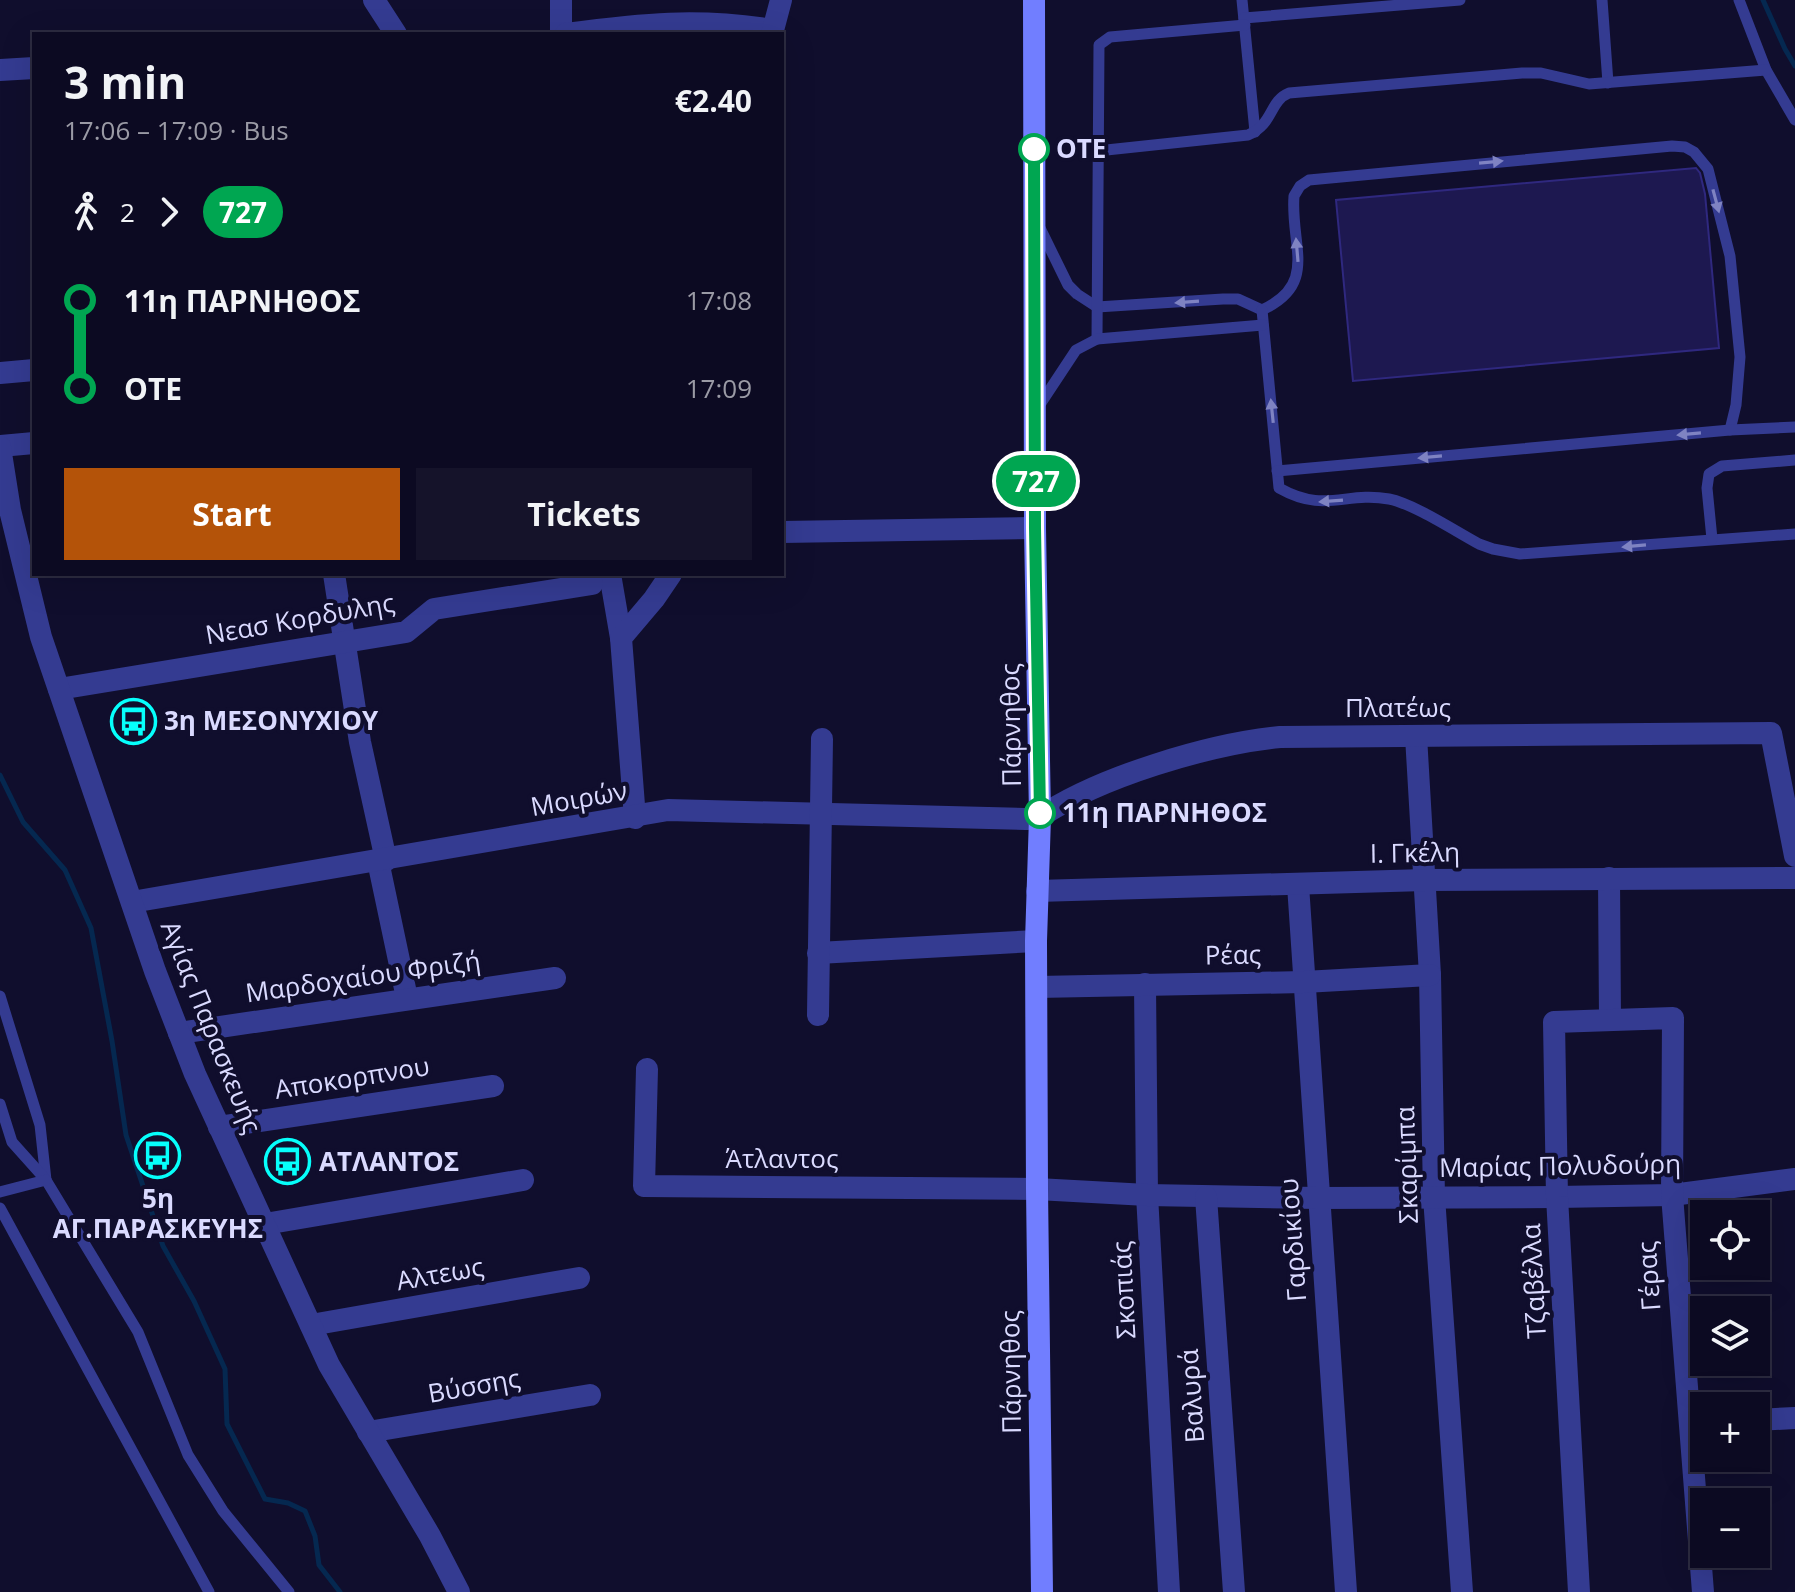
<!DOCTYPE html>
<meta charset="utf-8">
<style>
body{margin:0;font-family:"Open Sans",sans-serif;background:#15132a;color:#f1f3f6;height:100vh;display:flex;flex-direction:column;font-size:30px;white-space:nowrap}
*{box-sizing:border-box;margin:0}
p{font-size:26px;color:#9a9aa5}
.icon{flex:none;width:44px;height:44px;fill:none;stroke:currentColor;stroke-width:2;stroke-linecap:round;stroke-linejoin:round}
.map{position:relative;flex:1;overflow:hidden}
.side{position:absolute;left:32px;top:32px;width:752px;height:544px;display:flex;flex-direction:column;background:#0c0a22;border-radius:0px;box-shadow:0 8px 32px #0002,0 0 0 2px #2c2b40}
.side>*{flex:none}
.badge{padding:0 16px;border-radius:26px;font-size:28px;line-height:52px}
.tools{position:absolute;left:1690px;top:1200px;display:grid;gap:16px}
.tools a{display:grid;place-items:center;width:80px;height:80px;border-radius:0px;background:#0c0a22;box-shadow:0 8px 32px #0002,0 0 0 2px #2c2b40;font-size:40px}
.map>.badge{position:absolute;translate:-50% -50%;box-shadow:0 0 0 4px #fff}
.legs{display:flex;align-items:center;gap:12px;height:88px;padding:0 32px;font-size:26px}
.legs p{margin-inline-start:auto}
.head{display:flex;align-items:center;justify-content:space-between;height:136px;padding:0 32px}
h1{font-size:44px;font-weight:700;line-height:60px}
.primary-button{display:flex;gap:16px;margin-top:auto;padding:16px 32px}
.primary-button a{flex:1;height:92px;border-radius:0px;background:#b45309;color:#fff;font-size:32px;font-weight:700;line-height:92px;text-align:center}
.primary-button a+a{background:#15132a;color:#f1f3f6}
ul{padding:0 32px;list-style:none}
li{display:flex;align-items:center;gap:28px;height:88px;font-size:30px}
li i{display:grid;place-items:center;width:12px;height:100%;margin:0 10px;background:currentColor}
li i::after{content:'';width:20px;height:20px;margin:-10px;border:6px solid;border-radius:50%;background:#0c0a22}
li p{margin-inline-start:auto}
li:first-child i{background:linear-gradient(#0000 50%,currentColor 0)}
li:last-child i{background:linear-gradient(currentColor 50%,#0000 0)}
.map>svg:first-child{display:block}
</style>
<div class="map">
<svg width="1795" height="1592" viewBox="0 0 1795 1592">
<rect width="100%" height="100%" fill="#100e2d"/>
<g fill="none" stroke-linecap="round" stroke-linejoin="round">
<!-- stream -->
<g stroke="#052850" stroke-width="5">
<path d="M 1763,0 L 1785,49 L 1795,66"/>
<path d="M 0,775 L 23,822 L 65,870 L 91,928 L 112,1041 L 126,1135 L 163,1246 L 194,1301 L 225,1369 L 227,1424 L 265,1499 L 288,1503 L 305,1511 L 315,1536 L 319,1565 L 340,1592"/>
</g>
</g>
<!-- building -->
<path fill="#1d1850" stroke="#2f287f" stroke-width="2" d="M 1696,168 L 1700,173 L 1705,194 L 1719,348 L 1353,381 L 1336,200 Z"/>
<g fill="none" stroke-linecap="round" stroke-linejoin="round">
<!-- service -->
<g stroke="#343b91" stroke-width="11">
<path d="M 1242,0 L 1255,132"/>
<path d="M 1602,0 L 1608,83"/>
<path d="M 1739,0 L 1766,70 L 1795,120"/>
<path d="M 1244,18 L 1460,0"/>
<path d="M 1097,151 L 1248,135 C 1274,124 1269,101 1289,93 L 1522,73 L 1541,73 L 1589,84 L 1766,70"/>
<path d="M 1040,228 L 1068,285 L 1077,294 L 1097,307 L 1223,299 L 1238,299 L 1262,310"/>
<path d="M 1262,310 C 1319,284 1290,245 1294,196 L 1300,186 L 1309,180 L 1672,146 L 1685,147 L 1694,152 L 1708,169 L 1730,256 L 1740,357 L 1736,405 L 1730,430"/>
<path d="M 1262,310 L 1279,488 C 1325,514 1345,491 1389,499 C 1414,504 1455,531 1479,544 L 1493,549 L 1520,554 L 1795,534"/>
<path d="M 1097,339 L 1099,45 L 1110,37 L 1245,25"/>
<path d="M 1039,406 L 1076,350 L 1097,339 L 1263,325"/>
<path d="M 1277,471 L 1730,430 L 1795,427"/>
<path d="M 1712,539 L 1707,488 L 1709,474 L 1722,466 L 1795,460"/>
<path d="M 0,996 L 40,1125 L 46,1180"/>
<path d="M 0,1104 L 12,1142 L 46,1180 L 138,1332 L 188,1455 L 223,1511 L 289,1592"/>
<path d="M 0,1192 L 46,1180"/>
<path d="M 0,1208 L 209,1592"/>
</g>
<!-- minor -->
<g stroke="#343b91" stroke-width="22">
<path d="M 374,0 L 396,34"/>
<path d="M 561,34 L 561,0"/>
<path d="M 566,34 C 642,24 697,18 773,30"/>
<path d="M 772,34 L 781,0"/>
<path d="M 0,70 L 34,68"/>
<path d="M 0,373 L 34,370"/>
<path d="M 0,446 L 34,443"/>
<path d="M 782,532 L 1035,528"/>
<path d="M 334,574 L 360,742 L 386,860"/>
<path d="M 610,574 L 621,638"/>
<path d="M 59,689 L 406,632 L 434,609 L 592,584"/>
<path d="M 1416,736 L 1430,975 L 1434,1197 L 1462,1592"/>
<path d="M 635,818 L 621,638 L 654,599 L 671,574"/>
<path d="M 378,861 L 407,998"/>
<path d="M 1609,878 L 1610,1019"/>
<path d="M 1298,885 L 1346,1592"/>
<path d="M 1037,891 L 1425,880 L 1795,878"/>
<path d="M 132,902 L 668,810 L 1026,819 L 1040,817"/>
<path d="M 818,953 L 1036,941"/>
<path d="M 1145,984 L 1147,1195 L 1169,1592"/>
<path d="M 1037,987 L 1304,982 L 1430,975"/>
<path d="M 818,1015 L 822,739"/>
<path d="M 179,1033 L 555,978"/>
<path d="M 647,1069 L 644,1186 L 1037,1189 L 1147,1195 L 1318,1198 L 1557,1197 L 1672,1195 L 1795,1179"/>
<path d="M 219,1127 L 493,1086"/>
<path d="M 1206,1197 L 1234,1592"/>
<path d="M 265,1224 L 523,1180"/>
<path d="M 311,1325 L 579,1278"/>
<path d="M 1756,1420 L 1795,1418"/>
<path d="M 368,1432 L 590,1395"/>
<path d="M 1579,1592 L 1557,1197 L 1554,1022 L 1673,1018 L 1672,1195 L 1703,1592"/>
</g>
<!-- tertiary -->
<g stroke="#343b91" stroke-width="22">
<path d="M 0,447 L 10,510 L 41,637 L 155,971 L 195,1074 L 329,1365 L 430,1536 L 459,1592"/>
<path d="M 1040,817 C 1099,777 1209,744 1280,737 L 1771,733 L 1795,856"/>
</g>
<!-- secondary -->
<path stroke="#717eff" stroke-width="22" d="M 1034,0 L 1035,528 L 1040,817 L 1036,941 L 1037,1189 L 1042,1592"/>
</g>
<!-- one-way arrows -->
<defs><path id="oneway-solid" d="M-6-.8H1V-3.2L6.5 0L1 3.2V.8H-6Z" transform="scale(2)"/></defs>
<g fill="#7f83c2">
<use href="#oneway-solid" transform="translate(1491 162) rotate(-5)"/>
<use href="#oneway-solid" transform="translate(1716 201) rotate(75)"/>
<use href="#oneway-solid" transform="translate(1297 250) rotate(-95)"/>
<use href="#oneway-solid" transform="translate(1187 302) rotate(176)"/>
<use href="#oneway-solid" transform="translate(1272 411) rotate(-96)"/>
<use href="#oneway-solid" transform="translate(1689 434) rotate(175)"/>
<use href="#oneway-solid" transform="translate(1430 457) rotate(175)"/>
<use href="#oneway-solid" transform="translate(1331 501) rotate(176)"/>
<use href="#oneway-solid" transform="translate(1634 546) rotate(175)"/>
</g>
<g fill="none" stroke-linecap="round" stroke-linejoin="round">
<defs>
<path id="line-1" d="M 1034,149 L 1035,528 L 1040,813"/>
</defs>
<!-- line-1 casing -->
<use href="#line-1" stroke="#fff" stroke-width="18"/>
<!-- line-1 -->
<use href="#line-1" stroke="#00a651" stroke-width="12"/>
</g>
<!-- icons -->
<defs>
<symbol id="bus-ring" viewBox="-11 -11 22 22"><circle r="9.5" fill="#100e2d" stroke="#06fffc" stroke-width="1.5"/><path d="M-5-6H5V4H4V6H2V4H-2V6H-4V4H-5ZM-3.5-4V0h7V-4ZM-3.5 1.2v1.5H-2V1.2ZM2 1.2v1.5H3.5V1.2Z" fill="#06fffc"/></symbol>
</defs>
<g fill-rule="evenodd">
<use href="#bus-ring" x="108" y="696" width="51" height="51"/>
<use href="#bus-ring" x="132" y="1130" width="51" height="51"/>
<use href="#bus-ring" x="262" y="1136" width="51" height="51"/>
</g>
<!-- markers -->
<g fill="#fff" stroke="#00a651" stroke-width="4">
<circle cx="1034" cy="149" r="14"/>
<circle cx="1040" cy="813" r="14"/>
</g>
<g text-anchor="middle" stroke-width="8" stroke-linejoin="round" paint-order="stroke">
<!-- stop labels -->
<g font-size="26" font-weight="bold" fill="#dadaff" stroke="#100e2d" text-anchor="start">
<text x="1056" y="158">ΟΤΕ</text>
<text x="1062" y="822">11η ΠΑΡΝΗΘΟΣ</text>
</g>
<!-- street labels -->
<g font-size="26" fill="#dadaff" stroke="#100e2d">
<text transform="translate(300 619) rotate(-10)" y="9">Νεασ Κορδυλης</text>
<text x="1398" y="717">Πλατέως</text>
<text transform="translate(1011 725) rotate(-91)" y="9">Πάρνηθος</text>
<text transform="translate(579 799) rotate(-10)" y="9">Μοιρών</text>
<text transform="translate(1415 853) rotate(-1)" y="9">Ι. Γκέλη</text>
<text transform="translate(1233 955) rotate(-1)" y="9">Ρέας</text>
<text transform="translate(363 977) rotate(-8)" y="9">Μαρδοχαίου Φριζή</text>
<text transform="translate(211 1027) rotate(68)" y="9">Αγίας Παρασκευής</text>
<text transform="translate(352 1078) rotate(-9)" y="9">Αποκορπνου</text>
<text x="782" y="1168">Άτλαντος</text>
<text transform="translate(1407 1165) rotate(-92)" y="9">Σκαρίμπα</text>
<text transform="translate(1560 1166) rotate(-1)" y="9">Μαρίας Πολυδούρη</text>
<text transform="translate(1293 1240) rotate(-94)" y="9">Γαρδικίου</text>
<text transform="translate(440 1274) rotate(-10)" y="9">Αλτεως</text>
<text transform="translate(1649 1276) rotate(-94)" y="9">Γέρας</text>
<text transform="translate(1534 1281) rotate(-93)" y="9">Τζαβέλλα</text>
<text transform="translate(1124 1290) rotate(-93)" y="9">Σκοπιάς</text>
<text transform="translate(1011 1372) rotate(-91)" y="9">Πάρνηθος</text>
<text transform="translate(474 1386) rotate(-10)" y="9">Βύσσης</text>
<text transform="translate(1192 1396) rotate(-94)" y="9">Βαλυρά</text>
</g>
<!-- poi labels -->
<g font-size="26" font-weight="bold" fill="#dadaff" stroke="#100e2d" text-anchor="start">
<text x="164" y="730">3η ΜΕΣΟΝΥΧΙΟΥ</text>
<text x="319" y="1171">ΑΤΛΑΝΤΟΣ</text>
<text x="158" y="1208" text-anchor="middle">5η<tspan x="158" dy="30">ΑΓ.ΠΑΡΑΣΚΕΥΗΣ</tspan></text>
</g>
</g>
</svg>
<div class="tools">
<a><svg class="icon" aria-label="locate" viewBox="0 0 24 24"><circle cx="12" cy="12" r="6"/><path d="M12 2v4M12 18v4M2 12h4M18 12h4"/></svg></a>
<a><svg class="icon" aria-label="layers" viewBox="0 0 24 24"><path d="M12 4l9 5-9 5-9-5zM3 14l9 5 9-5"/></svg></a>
<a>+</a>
<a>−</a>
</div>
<b class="badge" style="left:1036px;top:481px;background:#00a651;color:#fff">727</b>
<section class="side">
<div class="head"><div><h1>3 min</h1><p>17:06 – 17:09 · Bus</p></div><b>€2.40</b></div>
<div class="legs"><svg class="icon" aria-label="walk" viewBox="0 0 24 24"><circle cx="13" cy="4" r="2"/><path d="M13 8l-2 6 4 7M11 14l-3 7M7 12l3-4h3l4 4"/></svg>2<svg class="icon" aria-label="forward" viewBox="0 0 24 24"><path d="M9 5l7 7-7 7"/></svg><b class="badge" style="background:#00a651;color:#fff">727</b></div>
<ul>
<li><i style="color:#00a651"></i><b>11η ΠΑΡΝΗΘΟΣ</b><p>17:08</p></li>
<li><i style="color:#00a651"></i><b>ΟΤΕ</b><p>17:09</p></li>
</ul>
<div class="primary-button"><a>Start</a><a>Tickets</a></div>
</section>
</div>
